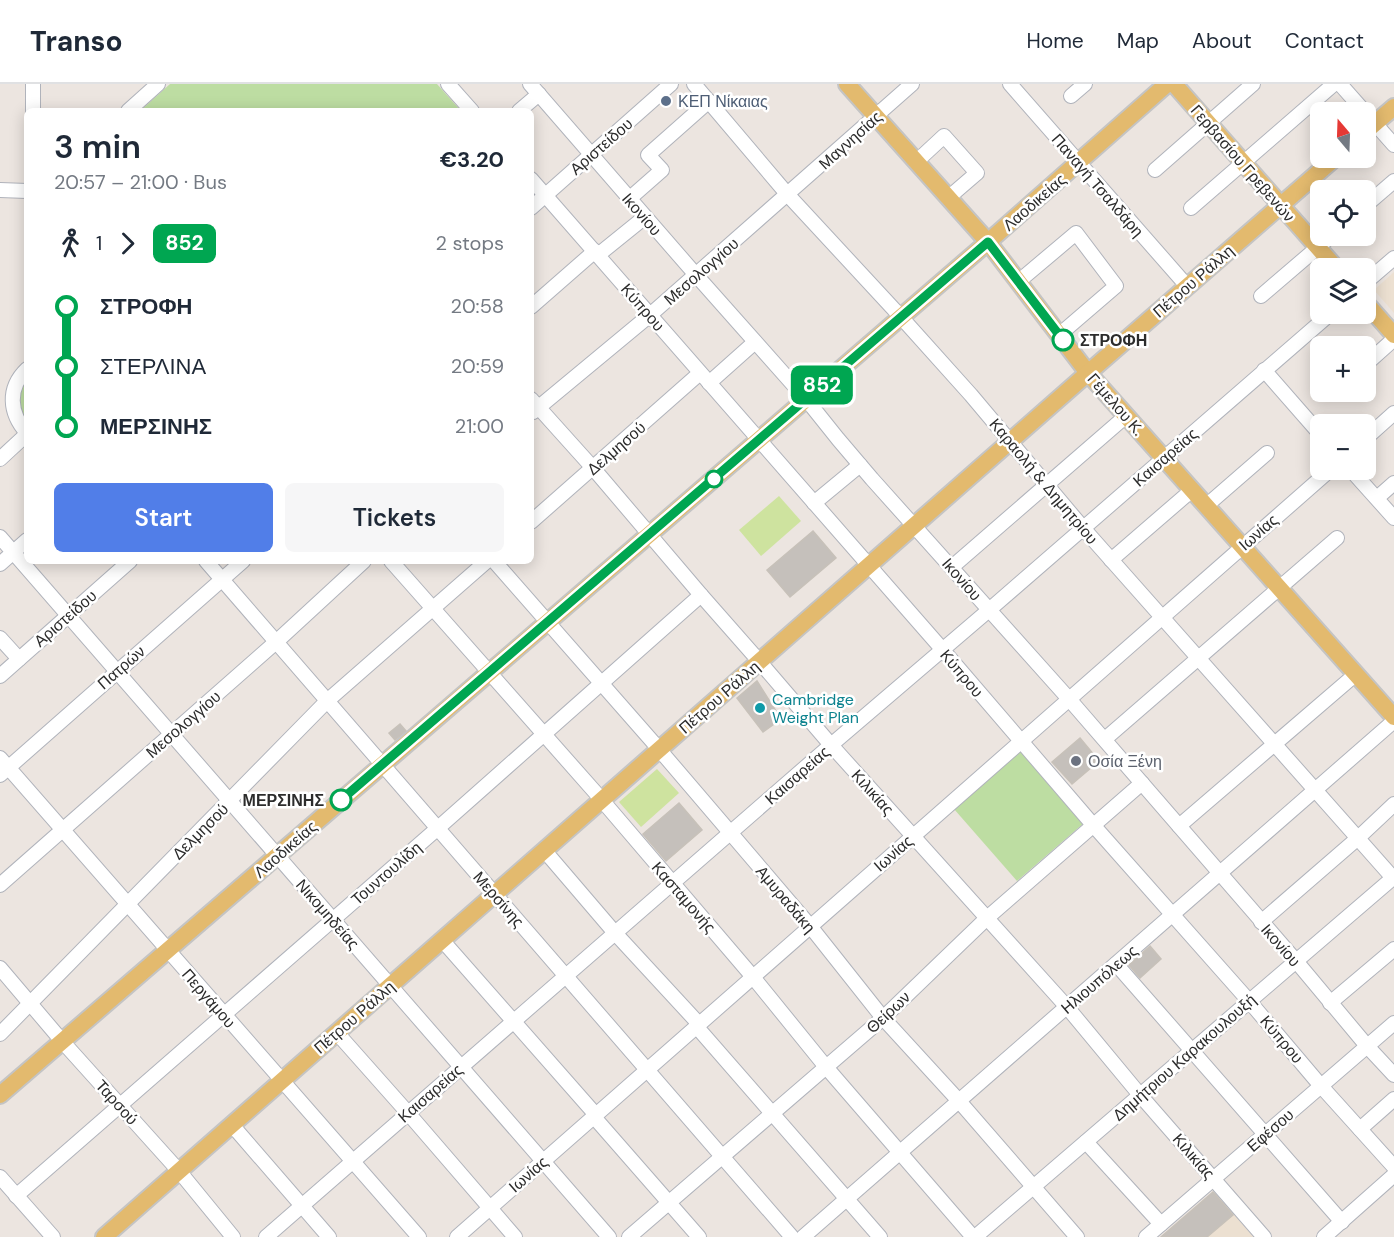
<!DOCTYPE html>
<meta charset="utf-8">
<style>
body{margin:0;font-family:"DM Sans",sans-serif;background:#f6f6f7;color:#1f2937;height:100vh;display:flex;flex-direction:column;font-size:22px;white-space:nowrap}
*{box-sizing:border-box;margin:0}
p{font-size:20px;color:#747a83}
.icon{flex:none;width:33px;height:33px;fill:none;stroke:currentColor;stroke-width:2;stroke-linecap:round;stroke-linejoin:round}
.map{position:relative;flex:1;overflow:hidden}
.sheet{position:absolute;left:24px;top:24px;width:510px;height:456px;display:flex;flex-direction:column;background:#fff;border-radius:9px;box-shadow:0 3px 15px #0003}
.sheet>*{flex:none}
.badge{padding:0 12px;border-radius:9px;font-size:21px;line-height:39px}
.needle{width:39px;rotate:341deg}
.fabs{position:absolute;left:1310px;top:18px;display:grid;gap:12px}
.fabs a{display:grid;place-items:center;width:66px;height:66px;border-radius:9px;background:#fff;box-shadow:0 3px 15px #0003;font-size:30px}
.map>.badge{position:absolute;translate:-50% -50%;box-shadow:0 0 0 3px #fff}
.legs{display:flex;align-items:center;gap:9px;height:66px;padding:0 30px;font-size:20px}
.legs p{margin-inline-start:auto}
.headline{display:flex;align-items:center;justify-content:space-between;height:102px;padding:0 30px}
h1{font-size:33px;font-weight:600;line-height:45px}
.button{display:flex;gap:12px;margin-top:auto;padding:12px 30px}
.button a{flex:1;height:69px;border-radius:9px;background:#517ee8;color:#fff;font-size:24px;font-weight:600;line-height:69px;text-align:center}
.button a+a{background:#f6f6f7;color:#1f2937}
ul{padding:0 30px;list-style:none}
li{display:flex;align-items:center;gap:21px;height:60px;font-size:22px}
li i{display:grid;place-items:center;width:9px;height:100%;margin:0 8px;background:currentColor}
li i::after{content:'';width:15px;height:15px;margin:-8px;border:4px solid;border-radius:50%;background:#fff}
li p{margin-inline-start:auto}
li:first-child i{background:linear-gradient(#0000 50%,currentColor 0)}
li:last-child i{background:linear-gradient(currentColor 50%,#0000 0)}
header{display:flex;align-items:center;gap:36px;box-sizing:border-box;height:84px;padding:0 30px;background:#fff;border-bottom:2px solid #e0e1e3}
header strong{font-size:28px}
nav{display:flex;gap:33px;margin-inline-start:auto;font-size:21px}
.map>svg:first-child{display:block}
</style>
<header>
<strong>Transo</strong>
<nav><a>Home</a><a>Map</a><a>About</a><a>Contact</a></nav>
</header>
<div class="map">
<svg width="1394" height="1153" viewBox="0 0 1394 1153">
<rect width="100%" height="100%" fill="#ece5e0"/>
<!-- education -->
<g fill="#ece0d1">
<path d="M 1394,188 L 1394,229 L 1374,206 Z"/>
<path d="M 1217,1105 L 1258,1153 L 1162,1153 Z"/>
</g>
<!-- green -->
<g fill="#bddda2">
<path d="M 170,0 L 437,0 L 461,27 L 140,27 Z"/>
<path d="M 27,293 L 27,341 C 17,322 16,312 27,293 Z"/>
<path d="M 1021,667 L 1084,739 L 1017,797 L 954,725 Z"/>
</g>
<!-- pitch -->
<g fill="#cee39f">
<path d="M 779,412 L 801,437 L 761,472 L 739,446 Z"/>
<path d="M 657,685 L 679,709 L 641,743 L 619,718 Z"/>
</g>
<!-- building -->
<g fill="#c5c0bb" stroke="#c7c1b9" stroke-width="1.5">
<path d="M 813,447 L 836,474 L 790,513 L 767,486 Z"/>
<path d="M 757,597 L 781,635 L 763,648 L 737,614 Z"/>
<path d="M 400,640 L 406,647 L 395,656 L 389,649 Z"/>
<path d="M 1080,654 L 1099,677 L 1072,700 L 1052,678 Z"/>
<path d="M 679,719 L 702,746 L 666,777 L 643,750 Z"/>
<path d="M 1150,862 L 1161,875 L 1140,894 L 1129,881 Z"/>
<path d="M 1213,1108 L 1233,1131 L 1207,1153 L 1161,1153 Z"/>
</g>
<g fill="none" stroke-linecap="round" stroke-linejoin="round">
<defs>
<g id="minor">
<path d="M 448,0 L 472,27"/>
<path d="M 530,0 L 696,191 L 806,315 L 838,355 L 872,395 L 1069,615 L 1296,877 L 1367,962 L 1394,991"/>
<path d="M 694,0 L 788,111 L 901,233 L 971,311 L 1083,444 L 1394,795"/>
<path d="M 1010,0 L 1187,202"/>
<path d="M 1340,0 L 1394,61"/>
<path d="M 1071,12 L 1085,0"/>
<path d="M 33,27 L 33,0"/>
<path d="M 128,27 L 158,0"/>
<path d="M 519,27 L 539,10"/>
<path d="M 916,78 L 944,52 L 977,89 L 948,114"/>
<path d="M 1155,86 L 1253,0"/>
<path d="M 531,95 L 942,565 L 1094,742 L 1249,917 L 1321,1002 L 1394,1083"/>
<path d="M 0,106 L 27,107"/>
<path d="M 629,115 L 662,86 L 648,71 L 709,17"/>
<path d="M 1365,122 L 1394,97"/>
<path d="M 531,124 L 671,0"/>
<path d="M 1191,124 L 1334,0"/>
<path d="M 598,171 L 645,133"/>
<path d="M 1018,198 L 1076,149 L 1116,202 L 1059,251"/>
<path d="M 1365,199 L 1394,174"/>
<path d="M 1261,212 L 1331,152"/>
<path d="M 531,223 L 595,167"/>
<path d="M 1365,281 L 1394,255"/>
<path d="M 27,285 C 7,304 9,329 27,349"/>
<path d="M 1264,286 L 1320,350"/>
<path d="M 709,299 L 755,258"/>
<path d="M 531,315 L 593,384 L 701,511 L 759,577 L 831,661 L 1067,923 L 1140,1011 L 1264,1153"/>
<path d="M 533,328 L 650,231 L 912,0"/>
<path d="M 1365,355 L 1394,329"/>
<path d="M 0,375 L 27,350"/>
<path d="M 1351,386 L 1394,434"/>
<path d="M 1377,414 L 1394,399"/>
<path d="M 814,419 L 860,381"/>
<path d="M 1206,422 L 1267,369"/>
<path d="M 531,438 L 700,289"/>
<path d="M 0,453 L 609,1153"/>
<path d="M 1111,476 L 1192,406"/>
<path d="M 206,477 L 792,1153"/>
<path d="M 391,477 L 595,708 L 753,893 L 826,983 L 973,1153"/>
<path d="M 494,477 L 652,657 L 810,842 L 883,934 L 959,1017 L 1077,1153"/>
<path d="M 0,480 L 27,456"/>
<path d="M 952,483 L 1126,332"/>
<path d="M 0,554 L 19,575"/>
<path d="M 0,592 L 130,477"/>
<path d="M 1105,655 L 1337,454"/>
<path d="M 0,674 L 419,1153"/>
<path d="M 0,691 L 243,477"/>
<path d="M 1179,742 L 1356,590"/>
<path d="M 544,766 L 615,849 L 699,940"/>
<path d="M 0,801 L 276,558 L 364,477"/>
<path d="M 1261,838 L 1358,754 L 1394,720"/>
<path d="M 442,856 L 596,1031"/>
<path d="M 1116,880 L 1342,1138"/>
<path d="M 0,884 L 62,957 L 179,1087 L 233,1153"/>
<path d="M 1330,919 L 1394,865"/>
<path d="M 696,942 L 880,1153"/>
<path d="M 337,949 L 408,1029 L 515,1153"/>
<path d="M 0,950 L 327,617 L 487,477"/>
<path d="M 594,1033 L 699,1153"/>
<path d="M 232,1041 L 329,1153"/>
<path d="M 1360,1045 L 1394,1015"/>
<path d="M 1086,1058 L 1161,1140"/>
<path d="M 0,1093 L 53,1153"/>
<path d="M 16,1112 L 438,744 L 701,511"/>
<path d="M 266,1153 L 831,661 L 989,526 L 1330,230"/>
<path d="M 457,1153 L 1330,386"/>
<path d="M 629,1153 L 883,934 L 987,834 L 1142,699"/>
<path d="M 803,1153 L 1394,637"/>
<path d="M 975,1153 L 1394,793"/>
<path d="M 1146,1153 L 1394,939"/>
<path d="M 1324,1153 L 1394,1091"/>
</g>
<g id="major">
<path d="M 847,0 L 988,158 L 1088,289 L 1394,633"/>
<path d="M 1174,0 L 1336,184"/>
<path d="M 1365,48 L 1394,23"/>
<path d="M 1365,218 L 1394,251"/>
<path d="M 0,1011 L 988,158 L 1167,0"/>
<path d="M 104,1153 L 1088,289 L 1335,74"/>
</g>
</defs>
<!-- minor casing -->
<use href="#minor" stroke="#b0b3bb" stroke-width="16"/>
<!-- major casing -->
<use href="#major" stroke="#c4c4c4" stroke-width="20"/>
<!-- minor -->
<use href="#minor" stroke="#fff" stroke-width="14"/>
<!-- major -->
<use href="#major" stroke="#e3ba6e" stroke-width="16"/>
</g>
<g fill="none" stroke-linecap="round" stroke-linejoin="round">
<defs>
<path id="line-1" d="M 341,716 L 988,158 L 1063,256"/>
</defs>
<!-- line-1 casing -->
<use href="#line-1" stroke="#fff" stroke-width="14"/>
<!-- line-1 -->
<use href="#line-1" stroke="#00a651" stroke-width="9"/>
</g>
<!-- markers -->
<circle fill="#5c6f8a" stroke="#fff" stroke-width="2" cx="666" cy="17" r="6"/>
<g fill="#fff" stroke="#00a651" stroke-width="3">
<circle cx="1063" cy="256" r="10"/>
<circle cx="714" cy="395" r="8"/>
<circle cx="341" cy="716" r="10"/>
</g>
<circle fill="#0f9aa8" stroke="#fff" stroke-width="2" cx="760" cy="624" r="6"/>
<circle fill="#6b7280" stroke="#fff" stroke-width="2" cx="1076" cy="677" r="6"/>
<g text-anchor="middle" stroke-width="5" stroke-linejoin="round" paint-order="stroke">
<!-- service labels -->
<g font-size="16" fill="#4e5e75" stroke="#fff" text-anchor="start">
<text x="678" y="23">ΚΕΠ Νίκαιας</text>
</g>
<!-- street labels -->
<g font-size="16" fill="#2c2c2c" stroke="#fff">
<text transform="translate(850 56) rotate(-42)" y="6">Μαγνησίας</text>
<text transform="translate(601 62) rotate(-41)" y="6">Αριστείδου</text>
<text transform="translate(1243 79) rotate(49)" y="6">Γερβασίου Γρεβενών</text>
<text transform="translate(1098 101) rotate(49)" y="6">Παναγή Τσαλδάρη</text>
<text transform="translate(1034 118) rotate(-41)" y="6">Λαοδικείας</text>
<text transform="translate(642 130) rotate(49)" y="6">Ικονίου</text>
<text transform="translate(701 187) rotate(-41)" y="6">Μεσολογγίου</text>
<text transform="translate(1193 197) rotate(-41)" y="6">Πέτρου Ράλλη</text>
<text transform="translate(643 223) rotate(49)" y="6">Κύπρου</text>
<text transform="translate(1116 320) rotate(49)" y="6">Γέμελου Κ.</text>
<text transform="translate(616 364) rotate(-41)" y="6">Δελμησού</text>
<text transform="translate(1165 373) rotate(-41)" y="6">Καισαρείας</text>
<text transform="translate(1044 397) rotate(50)" y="6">Καραολή &amp; Δημητρίου</text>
<text transform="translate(1258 448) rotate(-41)" y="6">Ιωνίας</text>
<text transform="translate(962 495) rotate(49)" y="6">Ικονίου</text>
<text transform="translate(65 534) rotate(-41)" y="6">Αριστείδου</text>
<text transform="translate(121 583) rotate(-41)" y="6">Πατρών</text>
<text transform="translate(962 589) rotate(50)" y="6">Κύπρου</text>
<text transform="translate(719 613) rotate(-41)" y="6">Πέτρου Ράλλη</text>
<text transform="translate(183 640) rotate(-41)" y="6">Μεσολογγίου</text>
<text transform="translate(797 691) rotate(-41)" y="6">Καισαρείας</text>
<text transform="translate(873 708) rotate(48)" y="6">Κιλικίας</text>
<text transform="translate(200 747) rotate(-45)" y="6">Δελμησού</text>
<text transform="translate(285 765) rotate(-41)" y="6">Λαοδικείας</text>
<text transform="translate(893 769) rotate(-41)" y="6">Ιωνίας</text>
<text transform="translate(386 789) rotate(-41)" y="6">Τουντουλίδη</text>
<text transform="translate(684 813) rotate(49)" y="6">Κασταμονής</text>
<text transform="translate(499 815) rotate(49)" y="6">Μερσίνης</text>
<text transform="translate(786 815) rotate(50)" y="6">Αμυραδάκη</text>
<text transform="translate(328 830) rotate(49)" y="6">Νικομηδείας</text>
<text transform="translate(1281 861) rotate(49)" y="6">Ικονίου</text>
<text transform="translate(1099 895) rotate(-41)" y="6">Ηλιουπόλεως</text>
<text transform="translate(209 914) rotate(49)" y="6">Περγάμου</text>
<text transform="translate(888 928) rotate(-43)" y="6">Θείρων</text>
<text transform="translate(354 933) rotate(-41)" y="6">Πέτρου Ράλλη</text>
<text transform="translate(1282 955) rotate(50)" y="6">Κύπρου</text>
<text transform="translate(1184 973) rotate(-41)" y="6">Δημήτριου Καρακουλουξή</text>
<text transform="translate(430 1009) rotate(-41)" y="6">Καισαρείας</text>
<text transform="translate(117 1018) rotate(48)" y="6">Ταρσού</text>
<text transform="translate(1270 1046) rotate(-41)" y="6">Εφέσου</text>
<text transform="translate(1194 1072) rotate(49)" y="6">Κιλικίας</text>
<text transform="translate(528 1090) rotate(-41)" y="6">Ιωνίας</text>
</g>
<!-- stop labels -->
<g font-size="16" font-weight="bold" fill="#2c2c2c" stroke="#fff" text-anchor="start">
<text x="1080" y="262">ΣΤΡΟΦΗ</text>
<text x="324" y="722" text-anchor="end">ΜΕΡΣΙΝΗΣ</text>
</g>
<!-- culture labels -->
<g font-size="16" fill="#0d838f" stroke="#fff" text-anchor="start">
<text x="772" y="621">Cambridge<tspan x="772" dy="18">Weight Plan</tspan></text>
</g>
<!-- worship labels -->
<g font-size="16" fill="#5b616d" stroke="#fff" text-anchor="start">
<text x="1088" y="683">Οσία Ξένη</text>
</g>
</g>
</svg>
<div class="fabs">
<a><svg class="needle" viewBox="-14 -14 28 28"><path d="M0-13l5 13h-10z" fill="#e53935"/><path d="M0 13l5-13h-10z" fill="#747a83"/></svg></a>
<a><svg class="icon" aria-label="locate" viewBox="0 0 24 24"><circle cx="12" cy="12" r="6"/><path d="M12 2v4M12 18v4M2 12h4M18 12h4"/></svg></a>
<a><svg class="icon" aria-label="layers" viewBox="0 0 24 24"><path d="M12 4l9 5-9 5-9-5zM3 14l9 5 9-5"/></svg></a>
<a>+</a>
<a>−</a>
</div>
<b class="badge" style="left:822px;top:301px;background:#00a651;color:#fff">852</b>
<section class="sheet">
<div class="headline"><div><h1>3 min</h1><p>20:57 – 21:00 · Bus</p></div><b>€3.20</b></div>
<div class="legs"><svg class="icon" aria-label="walk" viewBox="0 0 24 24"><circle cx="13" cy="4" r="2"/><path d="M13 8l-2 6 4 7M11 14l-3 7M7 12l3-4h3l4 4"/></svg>1<svg class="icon" aria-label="forward" viewBox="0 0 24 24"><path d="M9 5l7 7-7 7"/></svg><b class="badge" style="background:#00a651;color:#fff">852</b><p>2 stops</p></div>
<ul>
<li><i style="color:#00a651"></i><b>ΣΤΡΟΦΗ</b><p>20:58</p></li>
<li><i style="color:#00a651"></i><span>ΣΤΕΡΛΙΝΑ</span><p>20:59</p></li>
<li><i style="color:#00a651"></i><b>ΜΕΡΣΙΝΗΣ</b><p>21:00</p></li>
</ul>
<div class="button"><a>Start</a><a>Tickets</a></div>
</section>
</div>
